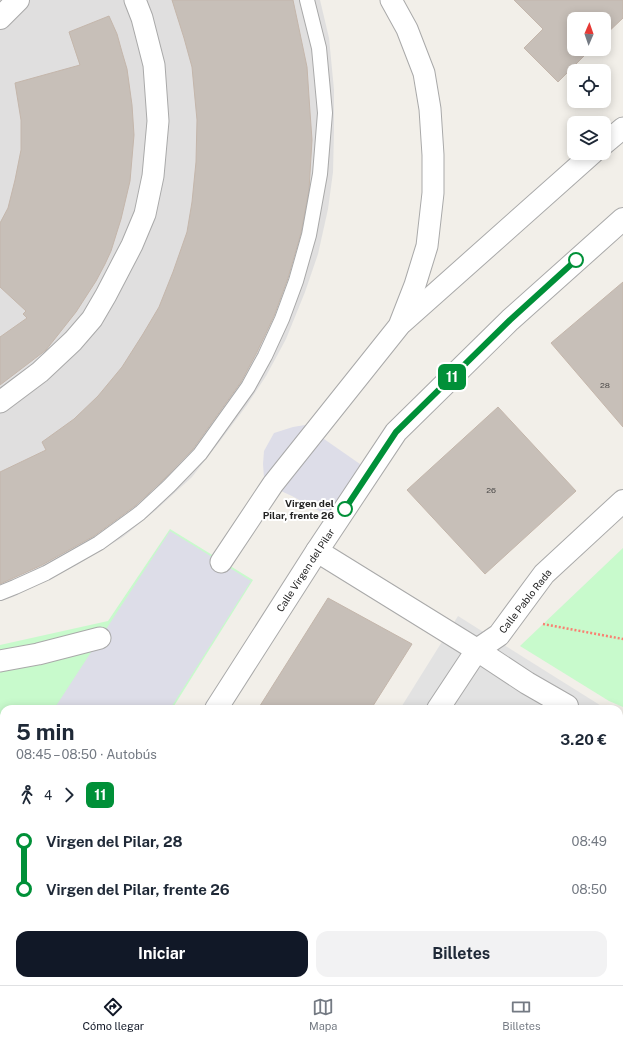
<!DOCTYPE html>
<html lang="es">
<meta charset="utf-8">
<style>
body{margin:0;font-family:"Public Sans",sans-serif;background:#f2f2f3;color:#1f2937;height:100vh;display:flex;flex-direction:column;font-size:15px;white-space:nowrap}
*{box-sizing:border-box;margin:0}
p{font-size:13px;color:#747a83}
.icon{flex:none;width:22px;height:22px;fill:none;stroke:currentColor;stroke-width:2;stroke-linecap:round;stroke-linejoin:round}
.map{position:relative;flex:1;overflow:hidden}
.side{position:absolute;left:0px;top:705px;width:623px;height:280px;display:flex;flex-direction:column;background:#fff;border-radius:12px 12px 0 0;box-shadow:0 2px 10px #0003}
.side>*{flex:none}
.badge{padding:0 8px;border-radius:6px;font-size:14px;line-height:26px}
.needle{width:26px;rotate:2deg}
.buttons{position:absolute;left:567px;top:12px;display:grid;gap:8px}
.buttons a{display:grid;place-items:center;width:44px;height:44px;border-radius:8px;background:#fff;box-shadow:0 2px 10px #0003;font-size:20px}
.map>.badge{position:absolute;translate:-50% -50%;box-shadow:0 0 0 2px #fff}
.legs{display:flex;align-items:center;gap:6px;height:44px;padding:0 16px;font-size:13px}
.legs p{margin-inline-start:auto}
.head{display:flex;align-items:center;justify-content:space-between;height:68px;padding:0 16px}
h1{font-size:22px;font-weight:700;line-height:30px}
.cta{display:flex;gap:8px;margin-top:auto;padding:8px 16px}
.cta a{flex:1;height:46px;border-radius:12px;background:#111827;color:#fff;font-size:16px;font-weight:700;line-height:46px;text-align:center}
.cta a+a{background:#f2f2f3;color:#1f2937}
ul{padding:0 16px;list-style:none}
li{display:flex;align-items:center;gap:14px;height:48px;font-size:15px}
li i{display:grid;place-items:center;width:6px;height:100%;margin:0 5px;background:currentColor}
li i::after{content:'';width:10px;height:10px;margin:-5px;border:3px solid;border-radius:50%;background:#fff}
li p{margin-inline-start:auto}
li:first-child i{background:linear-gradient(#0000 50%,currentColor 0)}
li:last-child i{background:linear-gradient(currentColor 50%,#0000 0)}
.menu{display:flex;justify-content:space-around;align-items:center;height:56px;border-top:1px solid #e0e1e3;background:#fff;font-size:11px;color:#747a83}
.menu a{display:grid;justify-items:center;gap:2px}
.menu .current{color:#111827}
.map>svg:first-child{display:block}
</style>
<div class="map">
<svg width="623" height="985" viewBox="0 0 623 985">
<rect width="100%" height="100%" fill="#f2efe9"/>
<!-- residential -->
<path fill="#e0dfdf" d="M 0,0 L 320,0 L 329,38 L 334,90 L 334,130 L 333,172 L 328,209 L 318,254 L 305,292 L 286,339 L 266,376 L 247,405 L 220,441 L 192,477 L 156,510 L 123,537 L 75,566 L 13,597 L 0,601 Z"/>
<!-- grass -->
<path fill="#cdebb0" d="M 0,875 L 4,878 L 4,972 L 0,978 Z"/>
<!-- park -->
<g fill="#c8facc">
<path d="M 170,529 L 253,580 L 172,709 L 4,709 L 4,878 L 0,875 L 0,645 L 108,621 Z"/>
<path d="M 623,548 L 623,707 L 609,701 L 520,646 Z"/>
</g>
<!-- pitch -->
<path fill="#88e0be" d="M 623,874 L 623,985 L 499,985 L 502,981 L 619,981 L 619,876 Z"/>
<!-- parking -->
<g fill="#e2e2e2">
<path d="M 458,616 L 603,707 L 602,709 L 400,709 Z"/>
<path d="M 289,981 L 438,981 L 436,985 L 295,985 Z"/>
</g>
<!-- plaza -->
<g fill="#dddde8">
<path d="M 305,425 L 316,430 L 324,439 L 370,471 L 337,521 L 292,496 L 272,487 L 264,478 L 263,464 L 264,451 L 274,433 L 293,427 Z"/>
<path d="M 170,531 L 251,581 L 170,709 L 54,709 Z"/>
</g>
<!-- building -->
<g fill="#c7bfb8" stroke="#c4b6ab">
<path d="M 172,0 L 293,0 L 307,67 L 310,112 L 312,140 L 309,190 L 301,233 L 288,278 L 274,316 L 257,352 L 241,382 L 193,449 L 163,480 L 135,506 L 94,536 L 42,565 L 0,584 L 0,472 L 46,450 L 42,442 L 74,419 L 98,396 L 122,367 L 143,334 L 159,307 L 173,272 L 187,232 L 192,202 L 196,162 L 197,120 L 192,67 L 184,38 Z"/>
<path d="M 514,0 L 623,0 L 623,18 L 604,36 L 604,19 L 574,19 L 574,49 L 591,49 L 558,82 L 524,48 L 543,29 Z"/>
<path d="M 109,16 L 117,34 L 122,52 L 127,69 L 132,105 L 134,135 L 130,181 L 121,219 L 111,251 L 105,264 L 96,281 L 76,312 L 46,350 L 0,385 L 0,337 L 27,318 L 23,314 L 26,311 L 0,287 L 0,223 L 8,208 L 15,180 L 21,150 L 21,120 L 15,83 L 80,65 L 69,32 Z"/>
<path d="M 623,282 L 623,427 L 551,343 Z"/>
<path d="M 498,407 L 576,491 L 485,574 L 407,490 Z"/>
<path d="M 328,598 L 412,644 L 371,709 L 258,709 Z"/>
</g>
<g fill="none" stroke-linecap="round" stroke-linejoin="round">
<defs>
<path id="service" d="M 0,593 L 15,587 L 46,573 L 99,543 L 140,513 L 169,486 L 200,454 L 248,387 L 265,356 L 282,319 L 296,281 L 309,235 L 320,174 L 325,113 L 319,48 L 307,0"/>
<g id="pedestrian">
<path d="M 604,144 L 623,128"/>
<path d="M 402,323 L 593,153"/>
<path d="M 0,402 L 40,372 L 73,341 L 92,319 L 106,295 L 132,245 L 145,214 L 153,176 L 158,121 L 154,65 L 142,18 L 135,0"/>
<path d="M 221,562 L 273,484 L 399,326 L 415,285 L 427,246 L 433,193 L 433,155 L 430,109 L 424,73 L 407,29 L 391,0"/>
<path d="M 0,661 L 38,654 L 100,638"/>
</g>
<g id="minor">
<path d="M 317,551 L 477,650 L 527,683 L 567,706 L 565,709"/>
<path d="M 216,709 L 317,551 L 396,432 L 510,320 L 623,219"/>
<path d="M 438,709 L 477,650 L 499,635 L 544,574 L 623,501"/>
<path d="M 324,981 L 330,985"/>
<path d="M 34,985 L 37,981"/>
<path d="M 394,985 L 396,981"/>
</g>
<path id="tertiary" d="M 0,18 L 18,0"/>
</defs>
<!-- service casing -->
<use href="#service" stroke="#a9a9a9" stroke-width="16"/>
<!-- pedestrian casing -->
<use href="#pedestrian" stroke="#a9a9a9" stroke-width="23"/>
<!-- minor casing -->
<use href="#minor" stroke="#a9a9a9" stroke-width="24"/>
<!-- tertiary casing -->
<use href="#tertiary" stroke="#a9a9a9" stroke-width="24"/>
<!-- path -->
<g stroke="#fa8072" stroke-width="2.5" stroke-dasharray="2 2" stroke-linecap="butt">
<path d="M 543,624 L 623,639"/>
<path d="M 0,848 L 4,849"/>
</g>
<!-- service -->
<use href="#service" stroke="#fff" stroke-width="14"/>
<!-- pedestrian -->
<use href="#pedestrian" stroke="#fff" stroke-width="21"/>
<!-- minor -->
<use href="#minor" stroke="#fff" stroke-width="22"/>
<!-- tertiary -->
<use href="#tertiary" stroke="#fff" stroke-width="22"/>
</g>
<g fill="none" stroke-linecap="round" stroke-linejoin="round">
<defs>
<path id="line-1" d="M 345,509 L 396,432 L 510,320 L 576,260"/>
</defs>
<!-- line-1 casing -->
<use href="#line-1" stroke="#fff" stroke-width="9"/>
<!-- line-1 -->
<use href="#line-1" stroke="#009038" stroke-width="6"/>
</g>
<!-- markers -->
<g fill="#fff" stroke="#009038" stroke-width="2">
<circle cx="576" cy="260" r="7"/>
<circle cx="345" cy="509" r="7"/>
</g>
<g text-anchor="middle" stroke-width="4" stroke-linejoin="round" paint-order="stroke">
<!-- number labels -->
<g font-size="8" fill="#4b4948">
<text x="605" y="388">28</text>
<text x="491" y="493">26</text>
</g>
<!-- stop labels -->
<g font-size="10" font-weight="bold" fill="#222" stroke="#fff" text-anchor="end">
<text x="334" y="507">Virgen del<tspan x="334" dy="12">Pilar, frente 26</tspan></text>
</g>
<!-- street labels -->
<g font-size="10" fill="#222" stroke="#fff">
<text transform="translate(305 570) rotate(-57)" y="4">Calle Virgen del Pilar</text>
<text transform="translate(525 601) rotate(-52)" y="4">Calle Pablo Rada</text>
</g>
</g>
</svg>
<div class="buttons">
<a><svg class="needle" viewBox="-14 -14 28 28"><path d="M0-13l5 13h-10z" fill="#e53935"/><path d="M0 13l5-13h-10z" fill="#747a83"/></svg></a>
<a><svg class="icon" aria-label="locate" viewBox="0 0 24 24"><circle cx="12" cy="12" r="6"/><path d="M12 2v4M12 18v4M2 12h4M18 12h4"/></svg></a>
<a><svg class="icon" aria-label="layers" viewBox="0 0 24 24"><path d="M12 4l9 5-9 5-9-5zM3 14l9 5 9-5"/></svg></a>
</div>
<b class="badge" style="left:452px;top:377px;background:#009038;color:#fff">11</b>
<section class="side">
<div class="head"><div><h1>5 min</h1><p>08:45 – 08:50 · Autobús</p></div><b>3.20 €</b></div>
<div class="legs"><svg class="icon" aria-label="walk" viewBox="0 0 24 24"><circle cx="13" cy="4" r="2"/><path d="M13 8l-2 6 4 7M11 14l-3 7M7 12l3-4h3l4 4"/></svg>4<svg class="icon" aria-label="forward" viewBox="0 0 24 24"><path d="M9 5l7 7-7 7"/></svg><b class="badge" style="background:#009038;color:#fff">11</b></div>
<ul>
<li><i style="color:#009038"></i><b>Virgen del Pilar, 28</b><p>08:49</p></li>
<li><i style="color:#009038"></i><b>Virgen del Pilar, frente 26</b><p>08:50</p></li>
</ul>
<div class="cta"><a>Iniciar</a><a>Billetes</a></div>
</section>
</div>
<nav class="menu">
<a class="current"><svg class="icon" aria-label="directions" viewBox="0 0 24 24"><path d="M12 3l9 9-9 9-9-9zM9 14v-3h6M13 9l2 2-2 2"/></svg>Cómo llegar</a>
<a><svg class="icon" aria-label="map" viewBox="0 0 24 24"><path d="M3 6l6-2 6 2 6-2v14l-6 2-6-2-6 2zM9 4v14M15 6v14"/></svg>Mapa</a>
<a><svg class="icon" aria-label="tickets" viewBox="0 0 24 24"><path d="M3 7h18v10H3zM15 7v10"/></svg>Billetes</a>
</nav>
